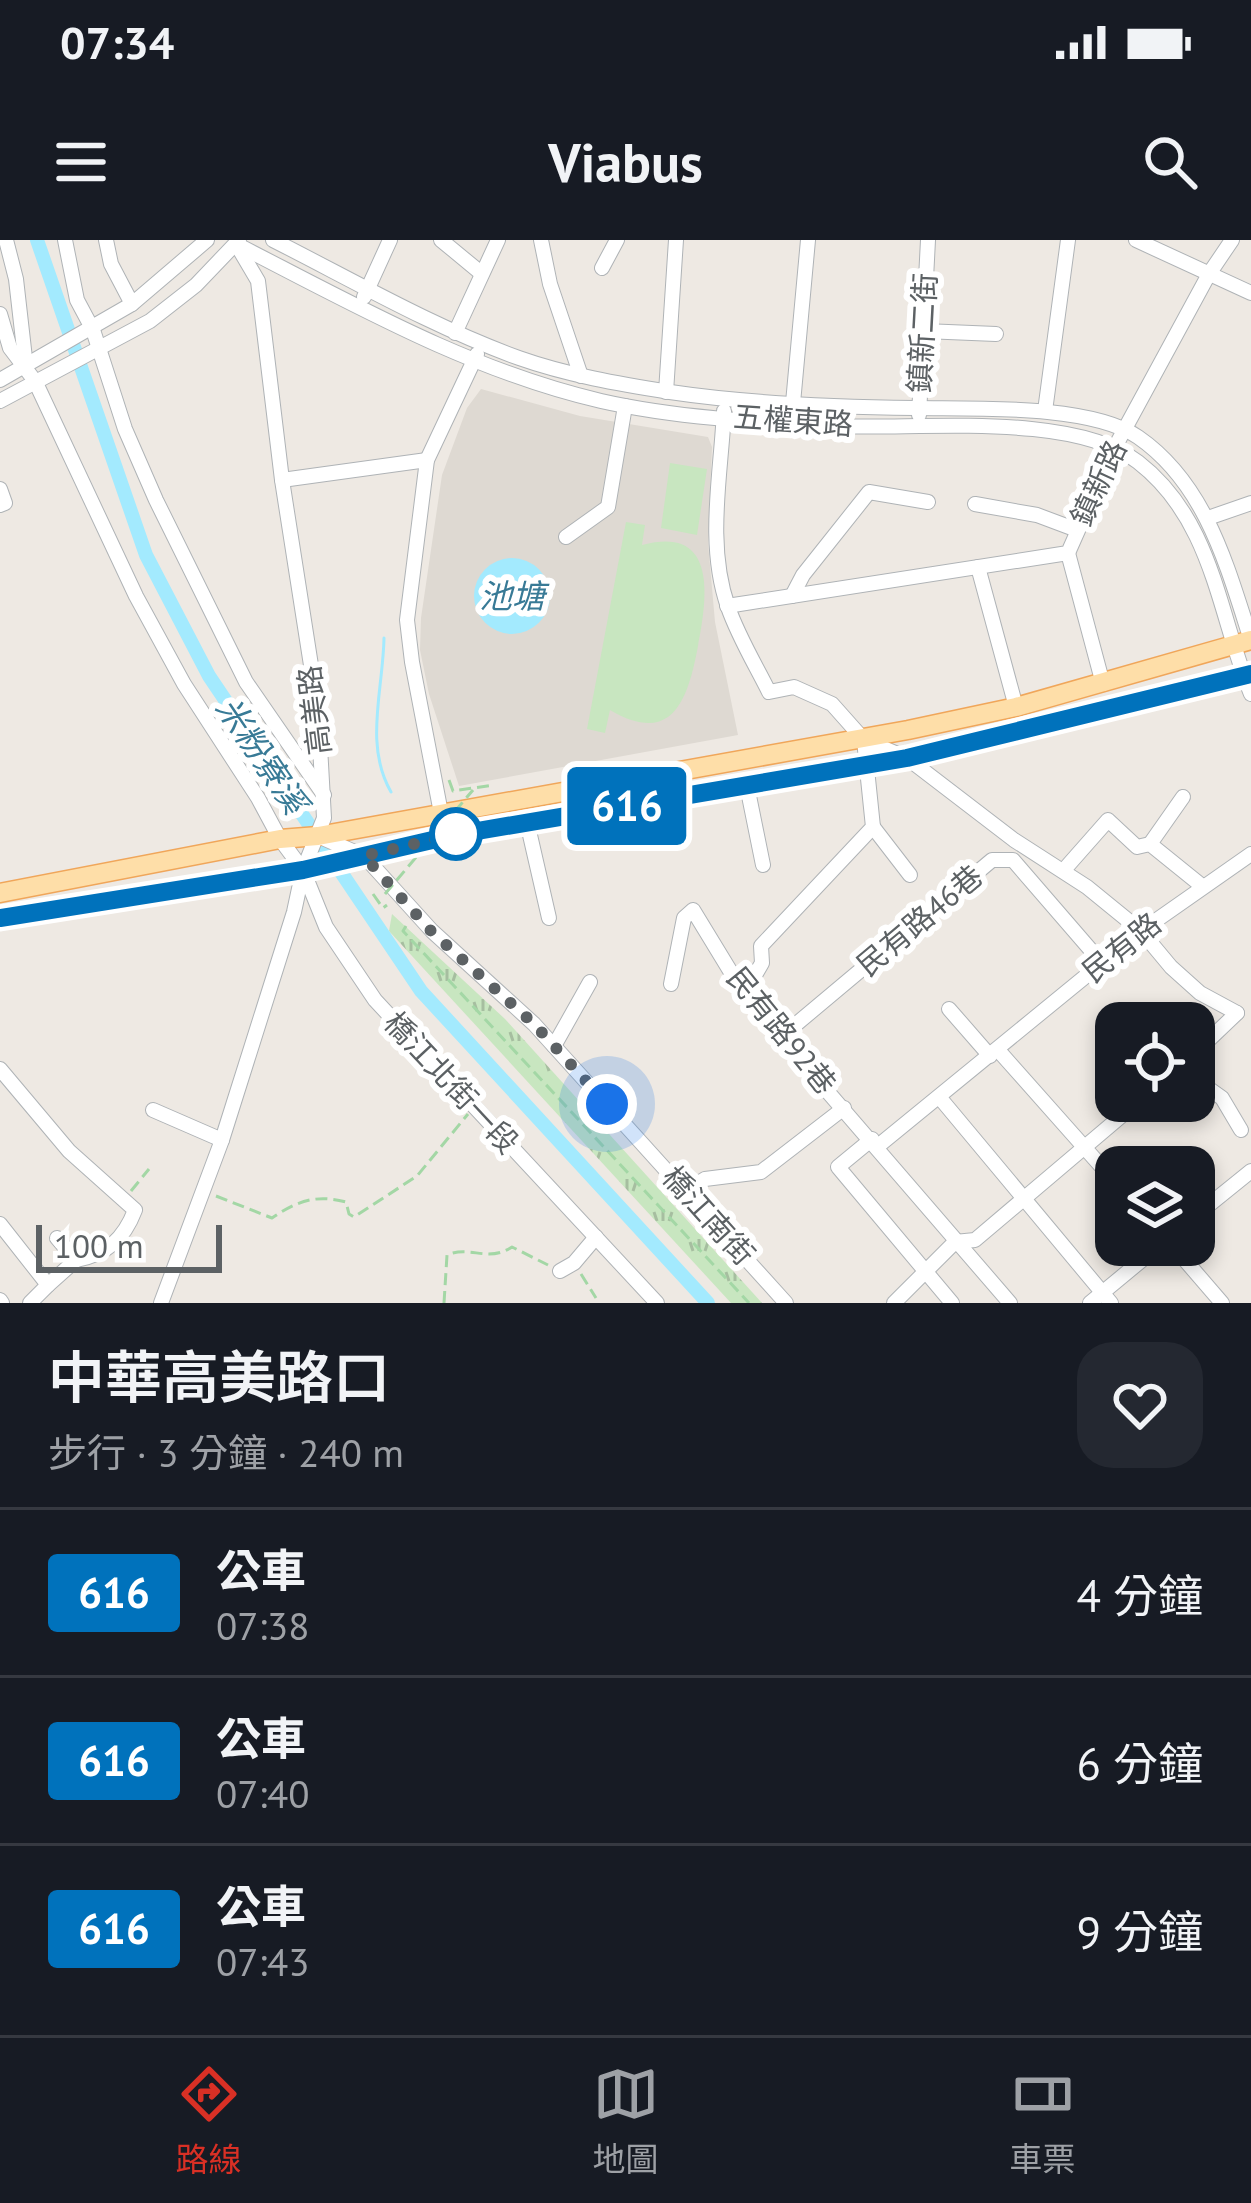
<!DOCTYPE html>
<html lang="zh-TW">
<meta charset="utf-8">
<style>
body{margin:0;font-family:"PT Sans","Noto Sans TC",sans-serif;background:#242831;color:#f1f3f6;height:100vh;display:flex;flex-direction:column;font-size:45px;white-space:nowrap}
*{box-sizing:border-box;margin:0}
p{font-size:39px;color:#9ea1a6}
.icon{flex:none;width:66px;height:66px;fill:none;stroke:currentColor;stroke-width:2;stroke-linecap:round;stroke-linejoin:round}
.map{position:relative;height:1063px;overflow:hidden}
.sheet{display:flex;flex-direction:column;background:#171b24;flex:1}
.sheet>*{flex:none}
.badge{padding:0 24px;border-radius:9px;font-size:42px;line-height:78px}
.buttons{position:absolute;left:1095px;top:762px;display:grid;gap:24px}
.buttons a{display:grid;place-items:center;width:120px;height:120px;border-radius:24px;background:#171b24;box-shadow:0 6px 18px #0003;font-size:60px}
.scale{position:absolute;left:36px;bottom:30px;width:186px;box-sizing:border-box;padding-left:12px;border:6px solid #5c6164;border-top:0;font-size:33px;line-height:42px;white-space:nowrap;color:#5c6164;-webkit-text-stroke:9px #fff;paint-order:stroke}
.you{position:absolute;width:60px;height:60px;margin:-30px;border:9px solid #fff;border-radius:50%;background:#1a73e8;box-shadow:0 0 0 18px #1a73e833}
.map>.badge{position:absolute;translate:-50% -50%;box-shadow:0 0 0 6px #fff}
.round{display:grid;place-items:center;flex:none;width:126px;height:126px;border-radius:36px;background:#242831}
.overview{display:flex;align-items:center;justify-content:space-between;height:204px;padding:0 48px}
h1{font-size:57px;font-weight:600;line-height:90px}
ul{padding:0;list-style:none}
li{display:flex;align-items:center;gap:36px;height:168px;padding:0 48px;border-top:3px solid #363941}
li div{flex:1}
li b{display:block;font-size:45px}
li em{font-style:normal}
li .badge{min-width:132px;font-weight:700;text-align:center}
.status{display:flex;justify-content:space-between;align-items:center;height:84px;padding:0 60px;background:#171b24;direction:ltr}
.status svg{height:33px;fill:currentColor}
header{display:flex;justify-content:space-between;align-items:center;height:156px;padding:0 48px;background:#171b24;font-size:54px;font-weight:600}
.tabs{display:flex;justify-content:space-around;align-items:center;height:168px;border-top:3px solid #363941;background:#171b24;font-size:33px;color:#9ea1a6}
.tabs a{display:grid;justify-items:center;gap:6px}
.tabs .active{color:#d93025}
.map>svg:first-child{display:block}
</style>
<div class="status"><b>07:34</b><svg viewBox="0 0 49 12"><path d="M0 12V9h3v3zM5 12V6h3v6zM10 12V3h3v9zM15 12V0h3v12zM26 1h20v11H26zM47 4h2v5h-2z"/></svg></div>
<header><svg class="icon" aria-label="menu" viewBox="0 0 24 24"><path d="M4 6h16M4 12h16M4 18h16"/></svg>Viabus<svg class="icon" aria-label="search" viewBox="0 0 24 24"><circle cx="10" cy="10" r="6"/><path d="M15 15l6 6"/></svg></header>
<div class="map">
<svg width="1251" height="1063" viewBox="0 0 1251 1063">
<defs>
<pattern id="park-tufts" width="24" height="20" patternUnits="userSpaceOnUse" patternTransform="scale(3)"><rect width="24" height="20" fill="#c8e6c0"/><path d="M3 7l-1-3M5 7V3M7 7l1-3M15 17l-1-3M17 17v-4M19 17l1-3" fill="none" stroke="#a6bea0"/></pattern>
</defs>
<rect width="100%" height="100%" fill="#eee9e3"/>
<!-- education -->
<path fill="#ded9d2" d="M 481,149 L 580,176 L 708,197 L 712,207 L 708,303 L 715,382 L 738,495 L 459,546 L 429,454 L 420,410 L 421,378 L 442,235 L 467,168 Z"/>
<!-- green -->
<g fill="#c8e6c0">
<path d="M 670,223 L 707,229 L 697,295 L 661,288 Z"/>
<path d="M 626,282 L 645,285 L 642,305 C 719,284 707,360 698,406 C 688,459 673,507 610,470 L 605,493 L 587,489 Z"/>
</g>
<!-- park -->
<path fill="url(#park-tufts)" d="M 392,674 L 505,779 L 762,1063 L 731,1063 L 389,691 Z"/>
<!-- water -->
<circle fill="#a3eafe" cx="512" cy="356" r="38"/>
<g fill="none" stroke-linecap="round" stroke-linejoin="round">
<!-- stream -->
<path stroke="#a3eafe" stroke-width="3" d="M 384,398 C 383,451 364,505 391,552"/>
<!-- canal -->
<path stroke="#a3eafe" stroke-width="14" d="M 37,0 L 146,315 L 209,436 L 421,751 L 708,1063"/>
<defs>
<g id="minor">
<path d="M 6,0 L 16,39 L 26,127"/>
<path d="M 65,0 L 77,60 L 93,90 L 125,189 L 156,260 L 246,442 L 324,555"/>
<path d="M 106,0 L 111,24 L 132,64"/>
<path d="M 273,0 C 354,41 433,87 519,118 C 567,135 619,144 670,152 C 750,164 834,167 915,168 C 973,169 1090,164 1138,197 C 1206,244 1227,326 1251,400"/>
<path d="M 441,0 L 481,33"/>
<path d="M 541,0 L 550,44 L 581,136"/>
<path d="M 1136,0 L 1251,53"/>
<path d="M 236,4 C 353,64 471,131 601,161 C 676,178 759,182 836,186 C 917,190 1072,171 1138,222 C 1213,280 1218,373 1251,454"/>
<path d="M 602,28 L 617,0"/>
<path d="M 364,57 L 390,0"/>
<path d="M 0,74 L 10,108 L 35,141 L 136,356 L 184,444 L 258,558 L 280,599 L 303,630 L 326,687 L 375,760 L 657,1063"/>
<path d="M 924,91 L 996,94"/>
<path d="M 455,93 L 498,0"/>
<path d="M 0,140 L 132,64 L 207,0"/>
<path d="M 666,152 L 676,0"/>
<path d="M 0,161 L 150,81 L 196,45 L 239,0"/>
<path d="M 793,163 L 808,0"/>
<path d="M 724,171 C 721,235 706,304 728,367 C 738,396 755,424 769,452 L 794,447 L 832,464 L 864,500 L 907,518 L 1014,600 L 1087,647 L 1141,691 L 1171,727 L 1200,753 L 1237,773"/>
<path d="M 1045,171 L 1068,0"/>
<path d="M 919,175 L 928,0"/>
<path d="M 282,240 L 427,220"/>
<path d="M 0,249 L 5,263 L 0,265"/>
<path d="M 975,264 L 1037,275 L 1077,290"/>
<path d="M 1208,278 L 1251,263"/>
<path d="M 566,297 L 608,267 L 625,166"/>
<path d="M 1068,313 L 1103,444"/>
<path d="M 978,327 L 1016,467"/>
<path d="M 792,356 L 803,335 L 869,252 L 928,262"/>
<path d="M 727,366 L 1068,313 L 1115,207 L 1209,34 L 1232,0"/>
<path d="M 747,546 L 763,625"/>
<path d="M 441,573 L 412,422 L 407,380 L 427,220 L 477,114"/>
<path d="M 527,582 L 549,678"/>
<path d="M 873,587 L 910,635"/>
<path d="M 318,596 L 364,616 L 432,691 L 534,784 L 786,1063"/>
<path d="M 1150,604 L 1183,557"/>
<path d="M 1063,631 L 1108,580 L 1137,607 L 1150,604 L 1202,646"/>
<path d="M 671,744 L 684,678 L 693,670 L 746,757 L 1010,1063"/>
<path d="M 744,754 L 762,723 L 761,706 L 873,587 L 864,500"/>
<path d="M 949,769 L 990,816"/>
<path d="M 782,796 L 992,620 L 1013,620 L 1102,723"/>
<path d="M 554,806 L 590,742"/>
<path d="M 998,810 L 1116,943"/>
<path d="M 1194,814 L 1237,773"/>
<path d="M 0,829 L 69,911 L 135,970 C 124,999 106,1015 76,1020"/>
<path d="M 1194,838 L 1222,858 L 1241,890"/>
<path d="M 940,858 L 1111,1063"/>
<path d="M 153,870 L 222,900"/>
<path d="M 872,899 L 838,927 L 952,1063"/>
<path d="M 878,906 L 1141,691 L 1251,614"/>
<path d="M 686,951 L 705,939 L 761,932 L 844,868"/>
<path d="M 1194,977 L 1251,931"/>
<path d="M 0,984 L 48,1045 L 30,1063"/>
<path d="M 57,998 L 76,1020"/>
<path d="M 955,1002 L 975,1000 L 1139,861"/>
<path d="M 1172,1005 L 1222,1063"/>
<path d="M 560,1031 L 574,1023 L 596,997"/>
<path d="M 48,1045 L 76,1020"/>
<path d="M 0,1060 L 2,1063"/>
<path d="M 161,1063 L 222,900 L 294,672 L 303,630 L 324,578 L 318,470 L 282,240 L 258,41 L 238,7"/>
<path d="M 894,1063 L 955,1002"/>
<path d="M 1090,1063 L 1160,1005"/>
</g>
<g id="major">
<path d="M 0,653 L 280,599 L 318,596 L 908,490 L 1016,467 L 1251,400"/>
<path d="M 0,678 L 303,630 L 454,595 L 907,518 L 1251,434"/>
</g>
</defs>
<!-- minor casing -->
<use href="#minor" stroke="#afb3b6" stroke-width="16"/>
<!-- major casing -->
<use href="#major" stroke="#f0a65a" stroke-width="21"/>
<!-- path -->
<g stroke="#a3d7a5" stroke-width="3" stroke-dasharray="12 6" stroke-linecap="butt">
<path d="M 449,540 L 453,551 L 494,545"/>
<path d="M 373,654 L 383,668 L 387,665"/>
<path d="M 406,686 L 403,691 L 749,1063"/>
<path d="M 131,951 L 149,929"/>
<path d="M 216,956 L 272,978 C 297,961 316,954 346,962 L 349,974 L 354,977 L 417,936 L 468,874"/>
<path d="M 581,1034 L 596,1058"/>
<path d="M 444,1063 L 447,1015 C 471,1005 487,1023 512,1007 L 548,1025"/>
</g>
<!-- minor -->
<use href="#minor" stroke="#fff" stroke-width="14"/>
<!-- major -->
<use href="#major" stroke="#fedea8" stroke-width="18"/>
<!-- path-bridge -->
<path stroke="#a3d7a5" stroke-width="3" stroke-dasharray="12 6" stroke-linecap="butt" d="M 385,654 L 473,550"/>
</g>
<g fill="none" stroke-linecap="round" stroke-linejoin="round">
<defs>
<path id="line" d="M 0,678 L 303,630 L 454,595 L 907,518 L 1251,434"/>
</defs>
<!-- line casing -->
<use href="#line" stroke="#fff" stroke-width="27"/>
<!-- line -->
<use href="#line" stroke="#0072bc" stroke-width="18"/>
<!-- walk -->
<path stroke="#5c6164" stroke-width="12" stroke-dasharray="0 21.6" d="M 456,594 L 364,616 L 432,692 L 534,784 L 607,864"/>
</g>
<!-- markers -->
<circle fill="#fff" stroke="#0072bc" stroke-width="6" cx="456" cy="594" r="24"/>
<g text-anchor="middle" stroke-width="12" stroke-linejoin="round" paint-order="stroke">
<!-- street labels -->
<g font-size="30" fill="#5c6164" stroke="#fff">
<text transform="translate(923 93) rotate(-87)" y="10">鎮新二街</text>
<text transform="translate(793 181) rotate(4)" y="10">五權東路</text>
<text transform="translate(1099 243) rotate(-65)" y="10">鎮新路</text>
<text transform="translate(315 470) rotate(-97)" y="10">高美路</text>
<text transform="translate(920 681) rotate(-40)" y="10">民有路46巷</text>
<text transform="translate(1122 708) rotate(-39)" y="10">民有路</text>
<text transform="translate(781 791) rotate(51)" y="10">民有路92巷</text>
<text transform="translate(451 843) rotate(47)" y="10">橋江北街一段</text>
<text transform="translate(708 976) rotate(48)" y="10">橋江南街</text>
</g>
<!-- water labels -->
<g font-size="33" font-style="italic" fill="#387a96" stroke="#fff">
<text x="512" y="368">池塘</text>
<text transform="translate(262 515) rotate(56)" y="12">米粉寮溪</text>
</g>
</g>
</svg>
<div class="buttons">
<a><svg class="icon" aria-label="locate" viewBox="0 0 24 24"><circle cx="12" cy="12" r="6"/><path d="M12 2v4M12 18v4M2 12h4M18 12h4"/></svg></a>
<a><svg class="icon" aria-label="layers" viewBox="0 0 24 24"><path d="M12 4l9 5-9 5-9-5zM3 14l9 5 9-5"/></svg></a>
</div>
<div class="scale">100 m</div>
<div class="you" style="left:607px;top:864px"></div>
<b class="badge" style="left:627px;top:566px;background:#0072bc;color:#fff">616</b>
</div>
<section class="sheet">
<div class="overview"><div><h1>中華高美路口</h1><p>步行 · 3 分鐘 · 240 m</p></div><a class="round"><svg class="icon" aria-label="heart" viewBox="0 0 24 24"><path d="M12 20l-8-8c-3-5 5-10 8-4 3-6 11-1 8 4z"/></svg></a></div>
<ul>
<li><span class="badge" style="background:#0072bc;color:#fff">616</span><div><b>公車</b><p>07:38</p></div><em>4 分鐘</em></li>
<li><span class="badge" style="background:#0072bc;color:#fff">616</span><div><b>公車</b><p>07:40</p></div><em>6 分鐘</em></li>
<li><span class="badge" style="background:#0072bc;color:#fff">616</span><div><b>公車</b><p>07:43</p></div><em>9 分鐘</em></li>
</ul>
</section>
<nav class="tabs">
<a class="active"><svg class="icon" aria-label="directions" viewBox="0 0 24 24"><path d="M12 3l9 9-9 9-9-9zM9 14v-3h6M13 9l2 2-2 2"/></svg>路線</a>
<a><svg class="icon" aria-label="map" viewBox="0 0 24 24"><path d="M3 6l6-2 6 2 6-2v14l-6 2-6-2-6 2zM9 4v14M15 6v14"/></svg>地圖</a>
<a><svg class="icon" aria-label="tickets" viewBox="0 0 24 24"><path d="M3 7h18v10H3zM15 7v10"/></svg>車票</a>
</nav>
